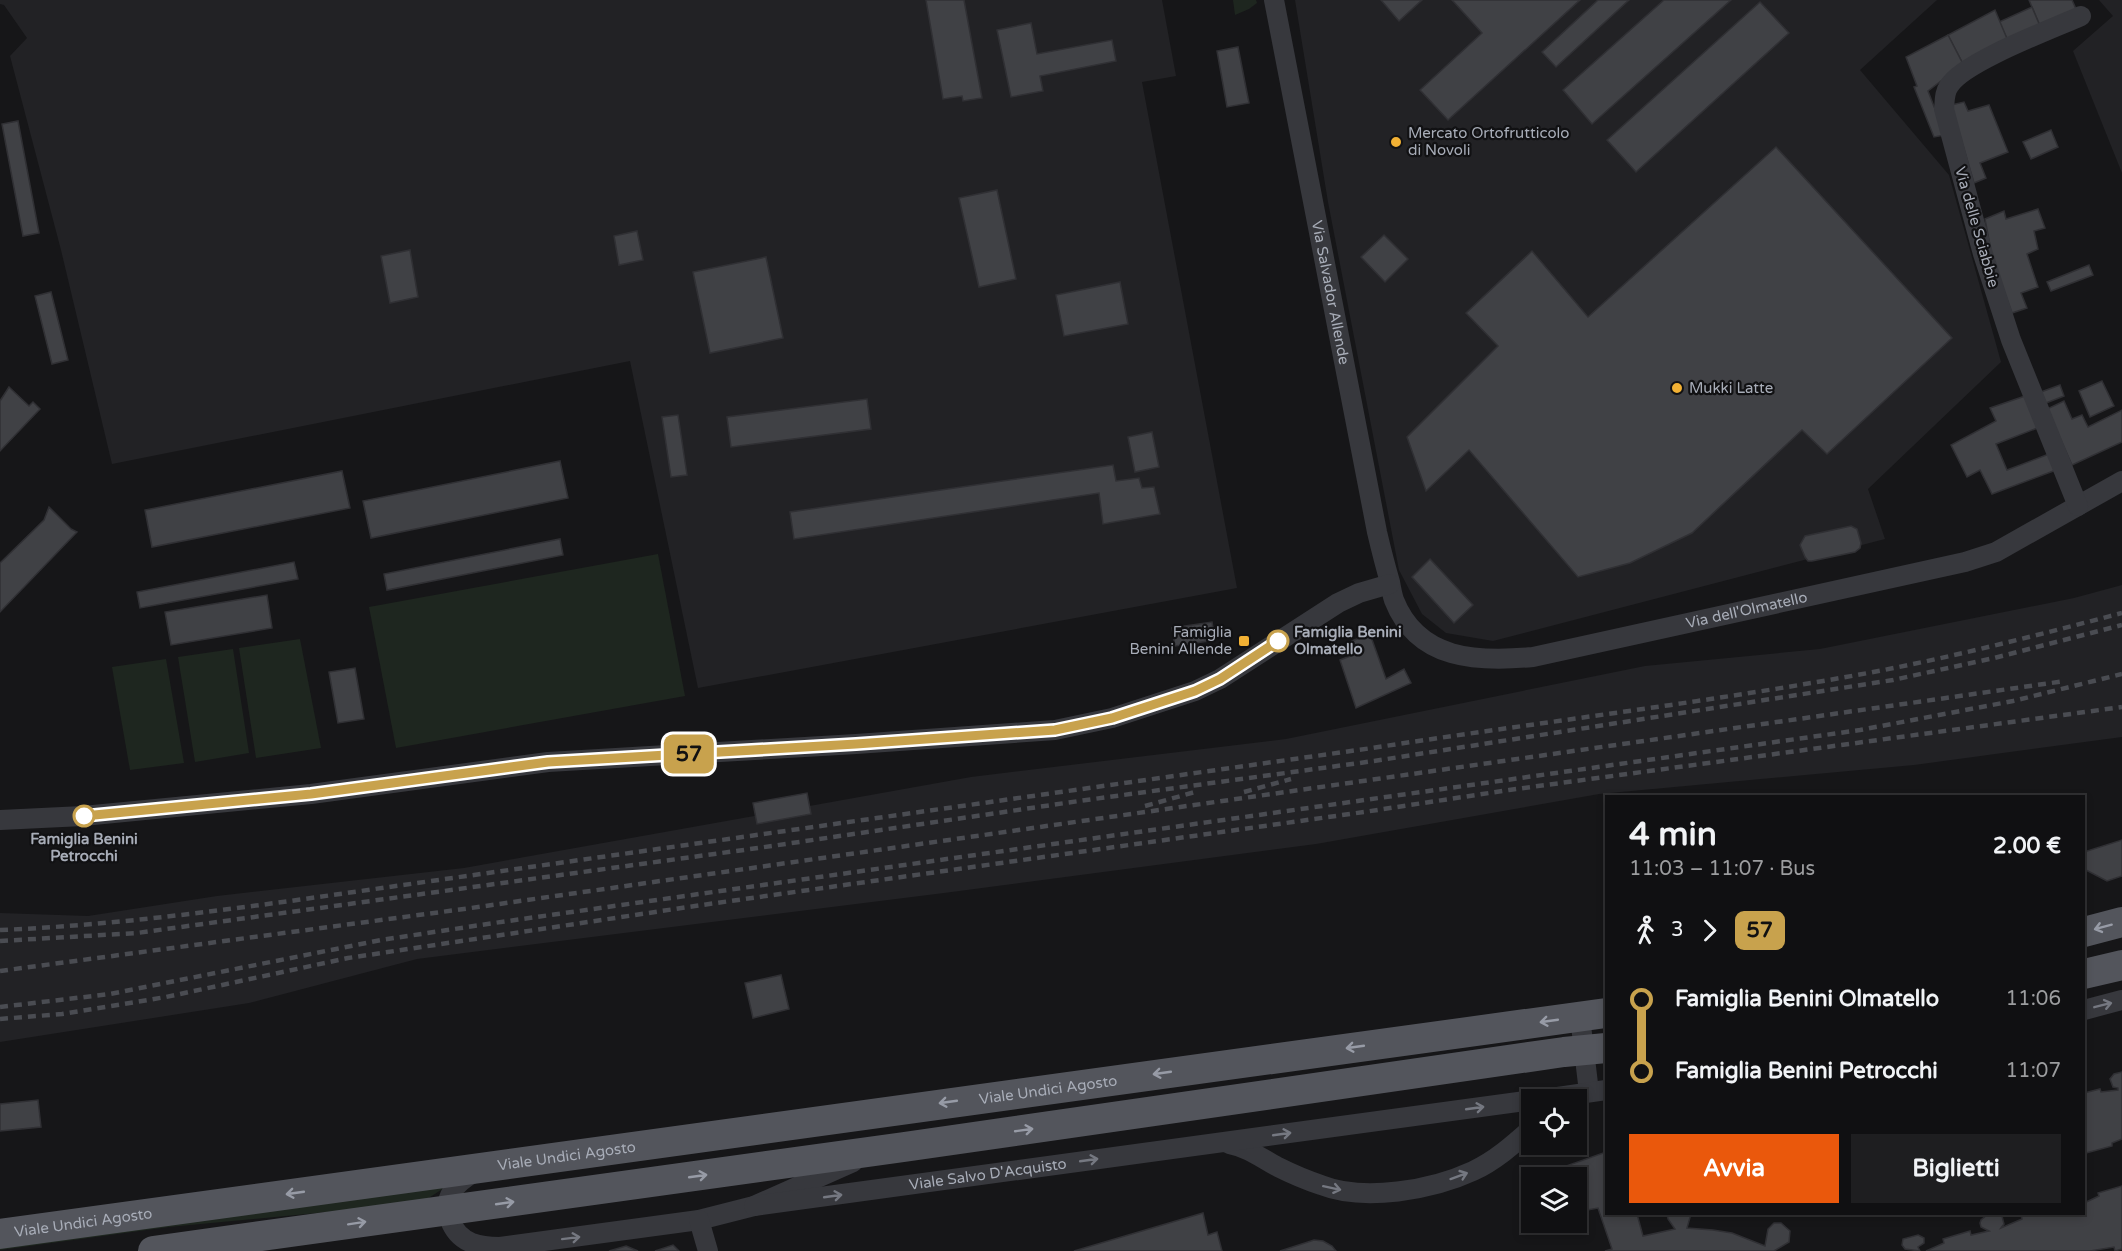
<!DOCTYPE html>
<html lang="it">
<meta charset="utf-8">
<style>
body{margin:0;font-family:"Varela Round",sans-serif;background:#1e1e20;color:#f1f3f6;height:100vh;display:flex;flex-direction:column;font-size:22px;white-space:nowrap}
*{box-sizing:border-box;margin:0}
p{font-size:20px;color:#9c9d9f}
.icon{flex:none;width:33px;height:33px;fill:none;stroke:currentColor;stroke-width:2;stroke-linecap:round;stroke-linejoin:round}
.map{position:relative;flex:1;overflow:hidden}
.side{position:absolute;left:1605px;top:795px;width:480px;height:420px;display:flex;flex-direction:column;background:#101012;border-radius:0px;box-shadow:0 3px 9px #0003,0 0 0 2px #303032}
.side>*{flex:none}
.badge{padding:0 12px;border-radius:9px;font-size:21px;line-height:39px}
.buttons{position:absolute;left:1521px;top:1089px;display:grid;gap:12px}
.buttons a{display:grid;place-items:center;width:66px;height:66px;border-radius:0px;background:#101012;box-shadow:0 3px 9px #0003,0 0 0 2px #303032;font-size:30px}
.map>.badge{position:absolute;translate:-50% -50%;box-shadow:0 0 0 3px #fff}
.legs{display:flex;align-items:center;gap:9px;height:66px;padding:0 24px;font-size:20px}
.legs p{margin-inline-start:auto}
.summary{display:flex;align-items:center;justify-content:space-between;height:102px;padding:0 24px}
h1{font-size:33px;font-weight:700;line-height:45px}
.button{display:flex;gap:12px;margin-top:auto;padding:12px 24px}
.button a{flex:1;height:69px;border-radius:0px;background:#ea580c;color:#fff;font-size:24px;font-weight:700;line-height:69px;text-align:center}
.button a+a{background:#1e1e20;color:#f1f3f6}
ul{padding:0 24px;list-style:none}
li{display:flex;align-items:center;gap:21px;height:72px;font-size:22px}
li i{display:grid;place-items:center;width:9px;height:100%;margin:0 8px;background:currentColor}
li i::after{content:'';width:15px;height:15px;margin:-8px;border:4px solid;border-radius:50%;background:#101012}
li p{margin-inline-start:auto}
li:first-child i{background:linear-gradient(#0000 50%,currentColor 0)}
li:last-child i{background:linear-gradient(currentColor 50%,#0000 0)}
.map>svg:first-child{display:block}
</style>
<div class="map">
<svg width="2122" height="1251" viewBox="0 0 2122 1251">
<rect width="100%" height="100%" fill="#161618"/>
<!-- built -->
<g fill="#222225">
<path d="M 0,0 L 1162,0 L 1176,76 L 1142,82 L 1237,588 L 698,688 L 630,361 L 112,464 L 61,250 L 10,56 L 27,38 L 4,5 L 0,4 Z"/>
<path d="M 1295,0 L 1937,0 L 1860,70 L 1949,175 L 2001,362 L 1868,489 L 1885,539 L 1493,641 L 1446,633 L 1422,614 L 1399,570 L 1328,202 Z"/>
<path d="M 2099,0 L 2122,0 L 2122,173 L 2073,51 L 2113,16 Z"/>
<path d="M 2122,585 L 2122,737 L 1914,765 L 1599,794 L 1316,844 L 944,893 L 417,959 L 249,1003 L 0,1042 L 0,913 L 88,916 L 217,896 L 464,868 L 971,777 L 1286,739 L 1645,666 L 1820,649 L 2074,598 Z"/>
</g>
<!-- green -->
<g fill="#1e261f">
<path d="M 1233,0 L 1256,0 L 1257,3 L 1249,9 L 1235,15 Z"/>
<path d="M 658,554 L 685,696 L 396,748 L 369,607 Z"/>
<path d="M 300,639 L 321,748 L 256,758 L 239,648 Z"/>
<path d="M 233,649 L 249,753 L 195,762 L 178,657 Z"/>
<path d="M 166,659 L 184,763 L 130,770 L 112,667 Z"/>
<path d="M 444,1185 L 444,1188 L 427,1199 L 359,1209 L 169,1227 L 0,1250 L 0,1245 Z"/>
</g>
<!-- building -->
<g fill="#404145" stroke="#303034" stroke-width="1.5">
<path d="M 926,0 L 964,0 L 982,98 L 963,101 L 962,96 L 943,99 Z"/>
<path d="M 1381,0 L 1422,0 L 1399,21 Z"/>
<path d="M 1452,0 L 1580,0 L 1448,120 L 1420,90 L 1482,33 Z"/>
<path d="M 1598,0 L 1629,0 L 1556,67 L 1542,52 Z"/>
<path d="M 1664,0 L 1731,0 L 1592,124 L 1563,90 Z"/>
<path d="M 2029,0 L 2072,0 L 2076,9 L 2040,26 Z"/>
<path d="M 1760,2 L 1789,33 L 1636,172 L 1607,140 Z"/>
<path d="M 2032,7 L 2040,26 L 2008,41 L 1999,22 Z"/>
<path d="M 1995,10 L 2008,41 L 1963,64 L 1948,35 Z"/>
<path d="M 1031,23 L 1037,54 L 1112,40 L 1116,61 L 1040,76 L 1043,91 L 1011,97 L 997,30 Z"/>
<path d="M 1948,35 L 1963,64 L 1928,91 L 1945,135 L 1934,137 L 1914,87 L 1917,86 L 1906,57 Z"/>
<path d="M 1238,47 L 1249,103 L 1227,107 L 1217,51 Z"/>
<path d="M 1964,102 L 1968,111 L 1989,105 L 2008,152 L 1980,163 L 1986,178 L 1974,183 L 1951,105 Z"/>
<path d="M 18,121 L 39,233 L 23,236 L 2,124 Z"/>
<path d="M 2051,130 L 2058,147 L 2031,159 L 2023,142 Z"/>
<path d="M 1776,147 L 1952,338 L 1827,454 L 1802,430 L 1692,533 L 1630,563 L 1578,577 L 1469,450 L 1426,491 L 1407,437 L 1498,346 L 1466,313 L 1532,251 L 1588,317 Z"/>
<path d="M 997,190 L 1016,279 L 979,287 L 959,198 Z"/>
<path d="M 2038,209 L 2045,228 L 2034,231 L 2038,249 L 2027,254 L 2038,287 L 2021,293 L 2027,308 L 2012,313 L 1993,261 L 1985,219 L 2004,211 L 2006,219 Z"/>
<path d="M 637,231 L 643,260 L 619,265 L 614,236 Z"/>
<path d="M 1384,235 L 1408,259 L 1385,282 L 1361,257 Z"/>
<path d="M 410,250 L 418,297 L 390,303 L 381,256 Z"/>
<path d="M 766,257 L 783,338 L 710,353 L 693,272 Z"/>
<path d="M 2089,265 L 2093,275 L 2051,291 L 2047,282 Z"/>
<path d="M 1120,282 L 1128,324 L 1064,336 L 1056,295 Z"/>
<path d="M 51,292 L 68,360 L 52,364 L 35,296 Z"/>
<path d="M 2102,381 L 2114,406 L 2090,417 L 2079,391 Z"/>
<path d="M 2060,385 L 2064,396 L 2046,403 L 2041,392 Z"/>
<path d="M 9,387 L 29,406 L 33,402 L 40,409 L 0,451 L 0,401 Z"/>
<path d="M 2028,395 L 2040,427 L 1996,444 L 2007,470 L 2049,454 L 2056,470 L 1992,494 L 1980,470 L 1967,477 L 1951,445 L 1996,421 L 1990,408 Z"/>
<path d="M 867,399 L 871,429 L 731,447 L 727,417 Z"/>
<path d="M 2064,401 L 2072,419 L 2082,415 L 2088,427 L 2122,410 L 2122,442 L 2072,465 L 2047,409 Z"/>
<path d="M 678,415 L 687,475 L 671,477 L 662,417 Z"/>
<path d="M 1152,432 L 1159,467 L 1135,472 L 1128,437 Z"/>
<path d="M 560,461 L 568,498 L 371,538 L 363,501 Z"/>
<path d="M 1113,465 L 1116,481 L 1139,478 L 1142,488 L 1154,487 L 1160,514 L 1103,524 L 1099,493 L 794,539 L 790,512 Z"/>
<path d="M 342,471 L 350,508 L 152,547 L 145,510 Z"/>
<path d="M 49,507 L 71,529 L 77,532 L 0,612 L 0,563 L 44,520 Z"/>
<path d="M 1851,526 L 1857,529 L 1861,543 L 1860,548 L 1855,552 L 1812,561 L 1808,561 L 1805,557 L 1800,545 L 1805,536 Z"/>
<path d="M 560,539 L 563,555 L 387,590 L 384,574 Z"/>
<path d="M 1430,559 L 1473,605 L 1454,623 L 1412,577 Z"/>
<path d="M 294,562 L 298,579 L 140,608 L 137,592 Z"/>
<path d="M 267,595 L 272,628 L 171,645 L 165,612 Z"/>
<path d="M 1212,622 L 1215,640 L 1175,646 L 1172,628 Z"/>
<path d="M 1370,634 L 1386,679 L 1404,669 L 1411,683 L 1356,708 L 1340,660 L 1358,653 L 1352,641 Z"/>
<path d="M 355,668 L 364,719 L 338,723 L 329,672 Z"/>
<path d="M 807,793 L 811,814 L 757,824 L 753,803 Z"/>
<path d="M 2122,840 L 2122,876 L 2107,881 L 2084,869 L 2084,852 Z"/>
<path d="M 781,975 L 789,1009 L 753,1018 L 745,983 Z"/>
<path d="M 2122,1072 L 2122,1139 L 2112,1143 L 2112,1146 L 2086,1153 L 2086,1149 L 2084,1150 L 2084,1093 L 2100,1089 L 2101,1092 L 2118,1090 L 2118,1088 L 2113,1087 L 2110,1079 L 2114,1074 Z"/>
<path d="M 38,1100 L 41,1127 L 0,1131 L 0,1104 Z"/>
<path d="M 1606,1152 L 1606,1214 L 1637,1214 L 1643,1236 L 1675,1229 L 1668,1219 L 1667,1214 L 1691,1214 L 1687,1228 L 1713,1230 L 1732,1233 L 1765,1246 L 1768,1229 L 1774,1223 L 1781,1223 L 1790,1231 L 1789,1242 L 1774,1251 L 1605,1251 L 1612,1249 L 1598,1208 L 1576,1212 L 1576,1178 L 1558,1178 L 1566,1166 Z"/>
<path d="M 2122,1186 L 2122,1249 L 2115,1251 L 2114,1247 L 2090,1251 L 1926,1251 L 1944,1243 L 1943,1239 L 1970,1231 L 1971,1235 L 1989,1231 L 1981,1227 L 1980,1223 L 1981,1220 L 1988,1214 L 1997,1214 L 2002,1216 L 2004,1224 L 2001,1228 L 2022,1219 L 2021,1215 L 2027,1214 L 2084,1214 L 2084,1203 L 2099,1196 L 2098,1193 Z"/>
<path d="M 1203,1213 L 1208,1235 L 1217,1232 L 1222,1251 L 1074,1251 Z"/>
<path d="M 1918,1235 L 1924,1238 L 1924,1243 L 1918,1247 L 1920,1251 L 1905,1249 L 1902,1245 L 1903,1239 Z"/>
<path d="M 1314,1240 L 1323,1241 L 1332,1246 L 1336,1251 L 1280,1251 Z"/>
<path d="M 673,1245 L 679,1251 L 655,1251 Z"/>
<path d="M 626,1246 L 638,1251 L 609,1251 Z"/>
</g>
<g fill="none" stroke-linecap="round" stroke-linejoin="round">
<!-- street -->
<g stroke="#37383d" stroke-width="20">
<path id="s1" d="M 1274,0 L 1377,532 C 1381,549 1385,565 1390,582 C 1391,588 1392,594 1394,600 C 1418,661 1478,662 1533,657 L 1965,562 L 1996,552 L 2122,481"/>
<path d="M 2078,506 L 2011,340 L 1983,254 L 1944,109 C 1945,101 1944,93 1949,86 C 1963,62 2052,29 2081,16"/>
<path d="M 0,820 L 83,816 L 311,794 L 548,762 L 856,744 L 1055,730 L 1112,718 L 1195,691 L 1220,679 L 1338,603 L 1359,593 L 1390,584"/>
<path d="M 2084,1010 L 2122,1000"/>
<path d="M 1580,1017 L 1589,1092"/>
<path d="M 1537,1100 L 1606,1090"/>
<path d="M 1229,1144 C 1249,1148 1261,1158 1278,1167 C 1292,1174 1306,1180 1321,1185 C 1364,1202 1432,1190 1473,1171 C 1495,1161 1514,1144 1532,1128"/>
<path d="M 475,1172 C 457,1182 441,1197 450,1220 C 454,1231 462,1239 472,1243 C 481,1247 490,1247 500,1247 L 699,1220 L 754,1206 L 853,1162"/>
<path id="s2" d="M 754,1206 L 1532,1100"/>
<path d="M 699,1220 L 708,1251"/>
</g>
<!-- primary -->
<g stroke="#53555c" stroke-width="30">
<path d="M 2084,932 L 2122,922"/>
<path d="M 2084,974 L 2122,965"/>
<path id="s3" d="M 0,1234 L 1606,1013"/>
<path d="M 153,1251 L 904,1147 L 1564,1052 L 1606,1048"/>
</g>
<!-- rail -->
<g stroke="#4a4c52" stroke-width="4.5" stroke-dasharray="8 6" stroke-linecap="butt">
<path d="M 1244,792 L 1291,779"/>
<path d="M 1145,806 L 1195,792"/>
<path d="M 0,930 C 98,926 194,914 290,901 L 1372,748 C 1534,723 1696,704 1857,675 C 1946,659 2034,636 2122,613"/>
<path d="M 0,941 L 137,933 L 758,848 L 1079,801 L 1374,761 L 1893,680 L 1994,658 L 2122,625"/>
<path d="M 0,971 L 471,908 L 2065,681"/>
<path d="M 0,1007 L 110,994 L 381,940 L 494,923 L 1860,730 L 2013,701 L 2122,674"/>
<path d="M 0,1019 L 62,1014 L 166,997 L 348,958 L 695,906 L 1364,812 L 1509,790 L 2122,707"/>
</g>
</g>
<!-- one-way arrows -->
<defs><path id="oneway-shaft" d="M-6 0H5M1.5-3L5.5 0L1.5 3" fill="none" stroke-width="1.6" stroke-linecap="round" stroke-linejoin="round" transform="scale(1.5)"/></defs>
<g stroke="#979ba6">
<use href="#oneway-shaft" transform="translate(2103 927) rotate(165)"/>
<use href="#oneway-shaft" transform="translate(1549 1021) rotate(172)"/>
<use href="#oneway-shaft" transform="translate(1355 1047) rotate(172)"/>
<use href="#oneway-shaft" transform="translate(1162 1073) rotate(172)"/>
<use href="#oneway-shaft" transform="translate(948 1102) rotate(172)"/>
<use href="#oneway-shaft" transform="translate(1024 1130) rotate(-8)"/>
<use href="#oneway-shaft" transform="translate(698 1176) rotate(-8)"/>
<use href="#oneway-shaft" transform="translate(295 1193) rotate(172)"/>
<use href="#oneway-shaft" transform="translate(505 1203) rotate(-8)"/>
<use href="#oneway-shaft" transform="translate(357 1223) rotate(-9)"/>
</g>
<g stroke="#757881">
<use href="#oneway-shaft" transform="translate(2103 1005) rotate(-14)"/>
<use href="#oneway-shaft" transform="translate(1475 1108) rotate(-8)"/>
<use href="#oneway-shaft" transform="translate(1282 1134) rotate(-8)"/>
<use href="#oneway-shaft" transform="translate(1089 1160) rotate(-8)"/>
<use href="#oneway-shaft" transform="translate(1459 1176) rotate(-20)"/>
<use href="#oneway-shaft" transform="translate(1332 1188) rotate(12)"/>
<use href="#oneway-shaft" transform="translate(833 1196) rotate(-8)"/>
<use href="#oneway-shaft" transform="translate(571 1238) rotate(-7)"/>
</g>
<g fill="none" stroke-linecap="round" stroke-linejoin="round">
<defs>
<path id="line-1" d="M 84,816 L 311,794 L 548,762 L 856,744 L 1055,730 L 1112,718 L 1195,691 L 1220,679 L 1278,641"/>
</defs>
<!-- line-1 casing -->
<use href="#line-1" stroke="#fff" stroke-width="14"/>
<!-- line-1 -->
<use href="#line-1" stroke="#c8a24d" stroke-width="9"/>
</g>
<!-- markers -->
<g fill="#f2b134" stroke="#111113" stroke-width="2">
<circle cx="1396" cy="142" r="6"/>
<circle cx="1677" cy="388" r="6"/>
<rect x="1238" y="635" width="12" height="12" rx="3"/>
</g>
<g fill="#fff" stroke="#c8a24d" stroke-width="3">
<circle cx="1278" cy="641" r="10"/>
<circle cx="84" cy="816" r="10"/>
</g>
<g text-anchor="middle" stroke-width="4.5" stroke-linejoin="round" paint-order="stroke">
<!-- poi labels -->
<g font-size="15" fill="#a8adb8" stroke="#111113" text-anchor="start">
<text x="1408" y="138">Mercato Ortofrutticolo<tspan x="1408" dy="17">di Novoli</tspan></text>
<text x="1689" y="393">Mukki Latte</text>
<text x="1232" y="637" text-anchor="end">Famiglia<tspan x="1232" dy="17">Benini Allende</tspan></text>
</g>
<!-- street labels -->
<g font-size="15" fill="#a8adb8" stroke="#111113">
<text transform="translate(1977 227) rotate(74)" y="5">Via delle Sciabbie</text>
<text dy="5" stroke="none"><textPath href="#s1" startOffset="298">Via Salvador Allende</textPath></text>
<text dy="5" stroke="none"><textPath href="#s1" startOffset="994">Via dell'Olmatello</textPath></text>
<text dy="5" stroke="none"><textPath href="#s3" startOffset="1058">Viale Undici Agosto</textPath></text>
<text dy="5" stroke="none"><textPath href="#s3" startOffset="572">Viale Undici Agosto</textPath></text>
<text dy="5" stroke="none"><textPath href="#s2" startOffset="236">Viale Salvo D'Acquisto</textPath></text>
<text dy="5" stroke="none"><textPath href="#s3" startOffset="84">Viale Undici Agosto</textPath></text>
</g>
<!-- stop labels -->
<g font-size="15" font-weight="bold" fill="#a8adb8" stroke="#111113" text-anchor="start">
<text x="1294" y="637">Famiglia Benini<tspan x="1294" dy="17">Olmatello</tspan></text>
<text x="84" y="844" text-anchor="middle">Famiglia Benini<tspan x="84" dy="17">Petrocchi</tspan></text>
</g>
</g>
</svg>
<div class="buttons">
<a><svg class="icon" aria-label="locate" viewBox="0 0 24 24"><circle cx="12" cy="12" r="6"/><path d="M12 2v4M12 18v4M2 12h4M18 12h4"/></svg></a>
<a><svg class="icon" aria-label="layers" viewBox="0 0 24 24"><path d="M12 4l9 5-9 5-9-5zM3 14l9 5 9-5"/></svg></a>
</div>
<b class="badge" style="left:689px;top:754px;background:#c8a24d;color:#111">57</b>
<section class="side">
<div class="summary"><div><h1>4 min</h1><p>11:03 – 11:07 · Bus</p></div><b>2.00 €</b></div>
<div class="legs"><svg class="icon" aria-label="walk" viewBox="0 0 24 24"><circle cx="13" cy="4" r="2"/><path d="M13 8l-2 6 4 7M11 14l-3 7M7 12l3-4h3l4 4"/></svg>3<svg class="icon" aria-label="forward" viewBox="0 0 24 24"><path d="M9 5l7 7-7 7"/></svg><b class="badge" style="background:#c8a24d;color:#111">57</b></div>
<ul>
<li><i style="color:#c8a24d"></i><b>Famiglia Benini Olmatello</b><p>11:06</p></li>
<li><i style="color:#c8a24d"></i><b>Famiglia Benini Petrocchi</b><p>11:07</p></li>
</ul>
<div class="button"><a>Avvia</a><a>Biglietti</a></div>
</section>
</div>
